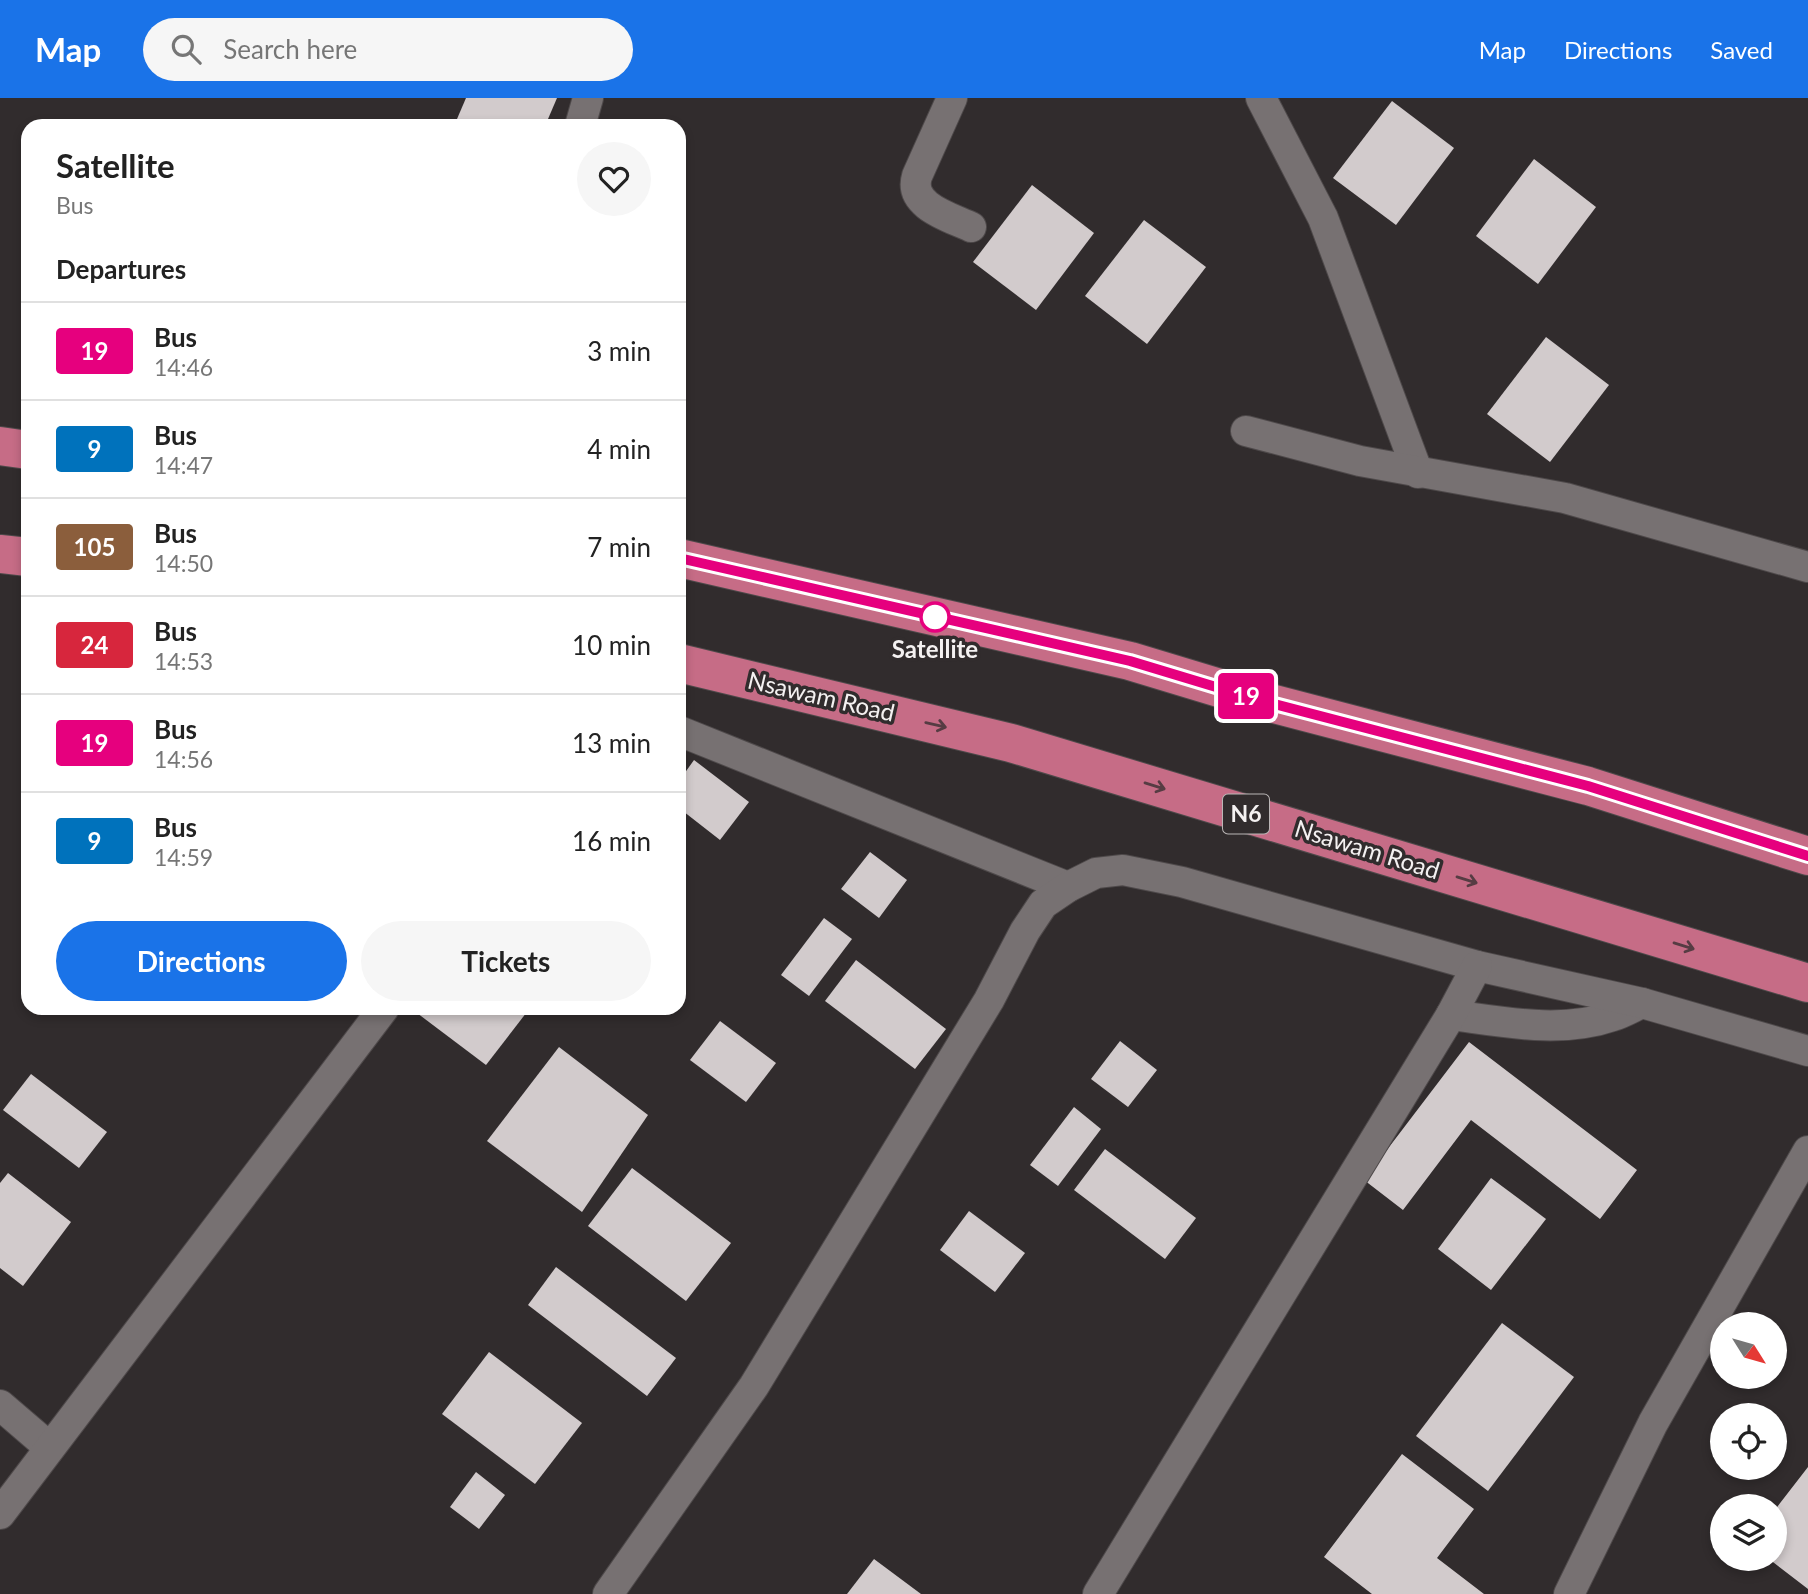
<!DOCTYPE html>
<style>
body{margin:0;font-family:Lato,sans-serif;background:#f6f6f6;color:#222;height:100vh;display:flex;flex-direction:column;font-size:26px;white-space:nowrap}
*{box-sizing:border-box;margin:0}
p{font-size:23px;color:#767676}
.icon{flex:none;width:38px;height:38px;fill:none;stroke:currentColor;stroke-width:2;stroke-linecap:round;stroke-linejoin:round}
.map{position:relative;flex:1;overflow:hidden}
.side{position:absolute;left:21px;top:21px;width:665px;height:896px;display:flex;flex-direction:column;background:#fff;border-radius:21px;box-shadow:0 4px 10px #0003}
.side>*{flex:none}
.badge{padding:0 14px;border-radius:5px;font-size:24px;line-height:46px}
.needle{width:46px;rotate:127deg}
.controls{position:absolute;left:1710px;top:1214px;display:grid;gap:14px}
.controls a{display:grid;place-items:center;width:77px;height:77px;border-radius:50%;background:#fff;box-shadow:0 4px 10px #0003;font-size:35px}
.map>.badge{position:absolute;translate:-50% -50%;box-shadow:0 0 0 4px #fff}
h2{padding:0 35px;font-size:26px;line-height:63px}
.round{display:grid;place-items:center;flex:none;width:74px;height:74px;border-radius:37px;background:#f6f6f6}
.summary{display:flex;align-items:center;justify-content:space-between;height:119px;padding:0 35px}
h1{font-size:33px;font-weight:700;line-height:52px}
.button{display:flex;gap:14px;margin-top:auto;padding:14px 35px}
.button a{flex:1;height:80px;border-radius:42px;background:#1a73e8;color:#fff;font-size:28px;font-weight:700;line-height:80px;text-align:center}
.button a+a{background:#f6f6f6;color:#222}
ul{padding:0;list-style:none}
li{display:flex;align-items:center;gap:21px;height:98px;padding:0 35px;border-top:2px solid #e0e0e0}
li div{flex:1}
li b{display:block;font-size:26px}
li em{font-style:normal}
li .badge{min-width:77px;font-weight:700;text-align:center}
header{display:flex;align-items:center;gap:42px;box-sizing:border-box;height:98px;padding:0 35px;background:#1a73e8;color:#fff}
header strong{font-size:33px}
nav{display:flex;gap:38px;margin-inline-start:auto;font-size:24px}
.search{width:490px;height:63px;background:#f6f6f6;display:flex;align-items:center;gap:18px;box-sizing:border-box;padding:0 24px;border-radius:38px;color:#767676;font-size:26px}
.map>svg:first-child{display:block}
</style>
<header>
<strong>Map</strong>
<div class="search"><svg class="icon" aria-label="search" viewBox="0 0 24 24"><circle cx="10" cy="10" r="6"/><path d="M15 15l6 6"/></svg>Search here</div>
<nav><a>Map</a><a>Directions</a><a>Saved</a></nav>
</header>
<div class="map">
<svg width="1808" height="1496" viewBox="0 0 1808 1496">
<rect width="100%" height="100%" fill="#312c2d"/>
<!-- building -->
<g fill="#d2cbcc">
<path d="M 466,0 L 557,0 L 545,28 L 454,28 Z"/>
<path d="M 1392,3 L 1454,50 L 1396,127 L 1333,80 Z"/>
<path d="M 1534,61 L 1596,109 L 1538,186 L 1476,138 Z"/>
<path d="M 1032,87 L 1094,135 L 1036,212 L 973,164 Z"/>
<path d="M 1144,122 L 1206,169 L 1147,246 L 1085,198 Z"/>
<path d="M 1546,239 L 1609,287 L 1550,364 L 1487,316 Z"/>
<path d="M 694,662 L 749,704 L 720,742 L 679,710 L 679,683 Z"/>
<path d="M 870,754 L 907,782 L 879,820 L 841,791 Z"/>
<path d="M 824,820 L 852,841 L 809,898 L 781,877 Z"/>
<path d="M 856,862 L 946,931 L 915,971 L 825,903 Z"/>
<path d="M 415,910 L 530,910 L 486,967 L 413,912 Z"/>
<path d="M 720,923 L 776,965 L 746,1004 L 690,962 Z"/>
<path d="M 1120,943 L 1157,972 L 1128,1009 L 1091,981 Z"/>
<path d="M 1469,944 L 1637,1072 L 1600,1121 L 1471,1022 L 1403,1112 L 1364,1082 Z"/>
<path d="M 559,949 L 648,1017 L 582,1114 L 487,1043 Z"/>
<path d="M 31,976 L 107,1034 L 79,1070 L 3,1012 Z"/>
<path d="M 1074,1009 L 1101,1031 L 1058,1088 L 1030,1067 Z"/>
<path d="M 1105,1051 L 1196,1120 L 1165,1161 L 1074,1092 Z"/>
<path d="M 632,1070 L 731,1145 L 686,1203 L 588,1128 Z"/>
<path d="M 8,1075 L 71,1124 L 23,1188 L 0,1170 L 0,1085 Z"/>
<path d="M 1491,1080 L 1546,1121 L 1491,1192 L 1438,1151 Z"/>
<path d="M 969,1113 L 1025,1155 L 995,1194 L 940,1152 Z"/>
<path d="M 556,1169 L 676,1260 L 647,1298 L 528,1207 Z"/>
<path d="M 1502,1225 L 1574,1279 L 1488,1393 L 1416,1338 Z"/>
<path d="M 489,1254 L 582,1325 L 535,1386 L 442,1316 Z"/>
<path d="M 1402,1356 L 1474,1411 L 1437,1460 L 1484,1496 L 1372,1496 L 1324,1459 Z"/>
<path d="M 1808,1369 L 1808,1491 L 1769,1461 L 1774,1461 L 1774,1413 Z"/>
<path d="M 476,1374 L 505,1397 L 479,1431 L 450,1409 Z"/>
<path d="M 874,1461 L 921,1496 L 847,1496 Z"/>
</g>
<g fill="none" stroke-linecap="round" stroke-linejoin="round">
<defs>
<g id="minor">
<path d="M 952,0 L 917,78 C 908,108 950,119 971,129"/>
<path d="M 1261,0 L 1323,120 L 1418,375"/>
<path d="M 580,28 L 588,0"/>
<path d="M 1246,333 L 1360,363 L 1565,400 L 1808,469"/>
<path d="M 679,633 L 1068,789"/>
<path d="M 1451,917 C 1504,924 1561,936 1613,918 C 1623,915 1633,909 1642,905"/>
<path d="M 0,1307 L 49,1349"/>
<path d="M 0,1416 L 384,910"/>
<path d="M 608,1496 L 754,1288 L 989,902 L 1025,833 L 1043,806 L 1068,789 L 1096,775 L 1123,772 L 1182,784 L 1477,868 L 1642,905 L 1808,953"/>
<path d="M 1098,1496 L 1451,917 L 1477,868"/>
<path d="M 1569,1496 L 1653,1325 L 1808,1053"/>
</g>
<g id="trunk">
<path d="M 0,348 L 28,352"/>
<path d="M 0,456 L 28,459"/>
<path d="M 679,460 L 1130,563 L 1259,602 L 1588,688 L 1808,758"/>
<path d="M 679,565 L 1011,645 L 1808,885"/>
</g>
</defs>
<!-- minor casing -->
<use href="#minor" stroke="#4e494a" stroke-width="32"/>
<!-- trunk casing -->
<use href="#trunk" stroke="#4e494a" stroke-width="40"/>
<!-- minor -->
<use href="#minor" stroke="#777172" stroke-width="30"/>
<!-- trunk -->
<use href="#trunk" stroke="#c66c86" stroke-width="38"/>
</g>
<!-- one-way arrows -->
<defs><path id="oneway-shaft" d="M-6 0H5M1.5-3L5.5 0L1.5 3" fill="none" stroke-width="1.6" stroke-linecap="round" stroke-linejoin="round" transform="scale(1.75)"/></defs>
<g stroke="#563c43">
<use href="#oneway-shaft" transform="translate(936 627) rotate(13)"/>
<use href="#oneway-shaft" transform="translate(1155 688) rotate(17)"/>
<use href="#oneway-shaft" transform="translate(1467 782) rotate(17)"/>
<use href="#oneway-shaft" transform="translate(1684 848) rotate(17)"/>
</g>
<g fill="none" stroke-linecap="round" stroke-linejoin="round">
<defs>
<path id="line" d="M 679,460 L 1130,563 L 1259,602 L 1588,688 L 1808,758"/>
</defs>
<!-- line casing -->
<use href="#line" stroke="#fff" stroke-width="16"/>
<!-- line -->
<use href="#line" stroke="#e6007e" stroke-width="10"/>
</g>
<!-- markers -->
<circle fill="#fff" stroke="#e6007e" stroke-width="3.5" cx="935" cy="519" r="14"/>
<g text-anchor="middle" stroke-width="7" stroke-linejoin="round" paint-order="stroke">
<!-- shield labels -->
<rect fill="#312c2d" stroke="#bab6b6" stroke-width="2" x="1223" y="696.5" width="46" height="39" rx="5"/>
<g font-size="23" font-weight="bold" fill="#f4f1f1">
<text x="1246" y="724">N6</text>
</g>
<!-- stop labels -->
<g font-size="24" font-weight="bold" fill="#f4f1f1" stroke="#312c2d">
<text x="935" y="560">Satellite</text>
</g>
<!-- street labels -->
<g font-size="24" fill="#f4f1f1" stroke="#312c2d">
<text transform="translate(821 599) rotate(13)" y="8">Nsawam Road</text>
<text transform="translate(1367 752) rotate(17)" y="8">Nsawam Road</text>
</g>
</g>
</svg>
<div class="controls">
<a><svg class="needle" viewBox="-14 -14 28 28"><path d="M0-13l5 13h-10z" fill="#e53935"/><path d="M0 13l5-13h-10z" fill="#767676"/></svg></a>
<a><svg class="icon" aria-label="locate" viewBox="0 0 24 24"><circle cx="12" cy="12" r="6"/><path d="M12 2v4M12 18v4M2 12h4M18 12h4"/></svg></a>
<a><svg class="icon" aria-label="layers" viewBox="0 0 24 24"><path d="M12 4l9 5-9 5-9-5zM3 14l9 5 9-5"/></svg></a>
</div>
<b class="badge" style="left:1246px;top:598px;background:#e6007e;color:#fff">19</b>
<section class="side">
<div class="summary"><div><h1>Satellite</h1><p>Bus</p></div><a class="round"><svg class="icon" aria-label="heart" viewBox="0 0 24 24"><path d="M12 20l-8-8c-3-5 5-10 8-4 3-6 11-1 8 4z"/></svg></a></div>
<h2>Departures</h2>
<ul>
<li><span class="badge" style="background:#e6007e;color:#fff">19</span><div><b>Bus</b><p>14:46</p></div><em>3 min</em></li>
<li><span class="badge" style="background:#0072bc;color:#fff">9</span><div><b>Bus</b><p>14:47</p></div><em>4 min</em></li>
<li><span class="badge" style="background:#8b5e3c;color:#fff">105</span><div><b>Bus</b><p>14:50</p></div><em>7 min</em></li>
<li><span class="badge" style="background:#d7263d;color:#fff">24</span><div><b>Bus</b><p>14:53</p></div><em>10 min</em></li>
<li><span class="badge" style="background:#e6007e;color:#fff">19</span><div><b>Bus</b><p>14:56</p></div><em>13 min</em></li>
<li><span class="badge" style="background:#0072bc;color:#fff">9</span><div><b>Bus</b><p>14:59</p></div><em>16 min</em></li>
</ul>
<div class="button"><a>Directions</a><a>Tickets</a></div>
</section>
</div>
